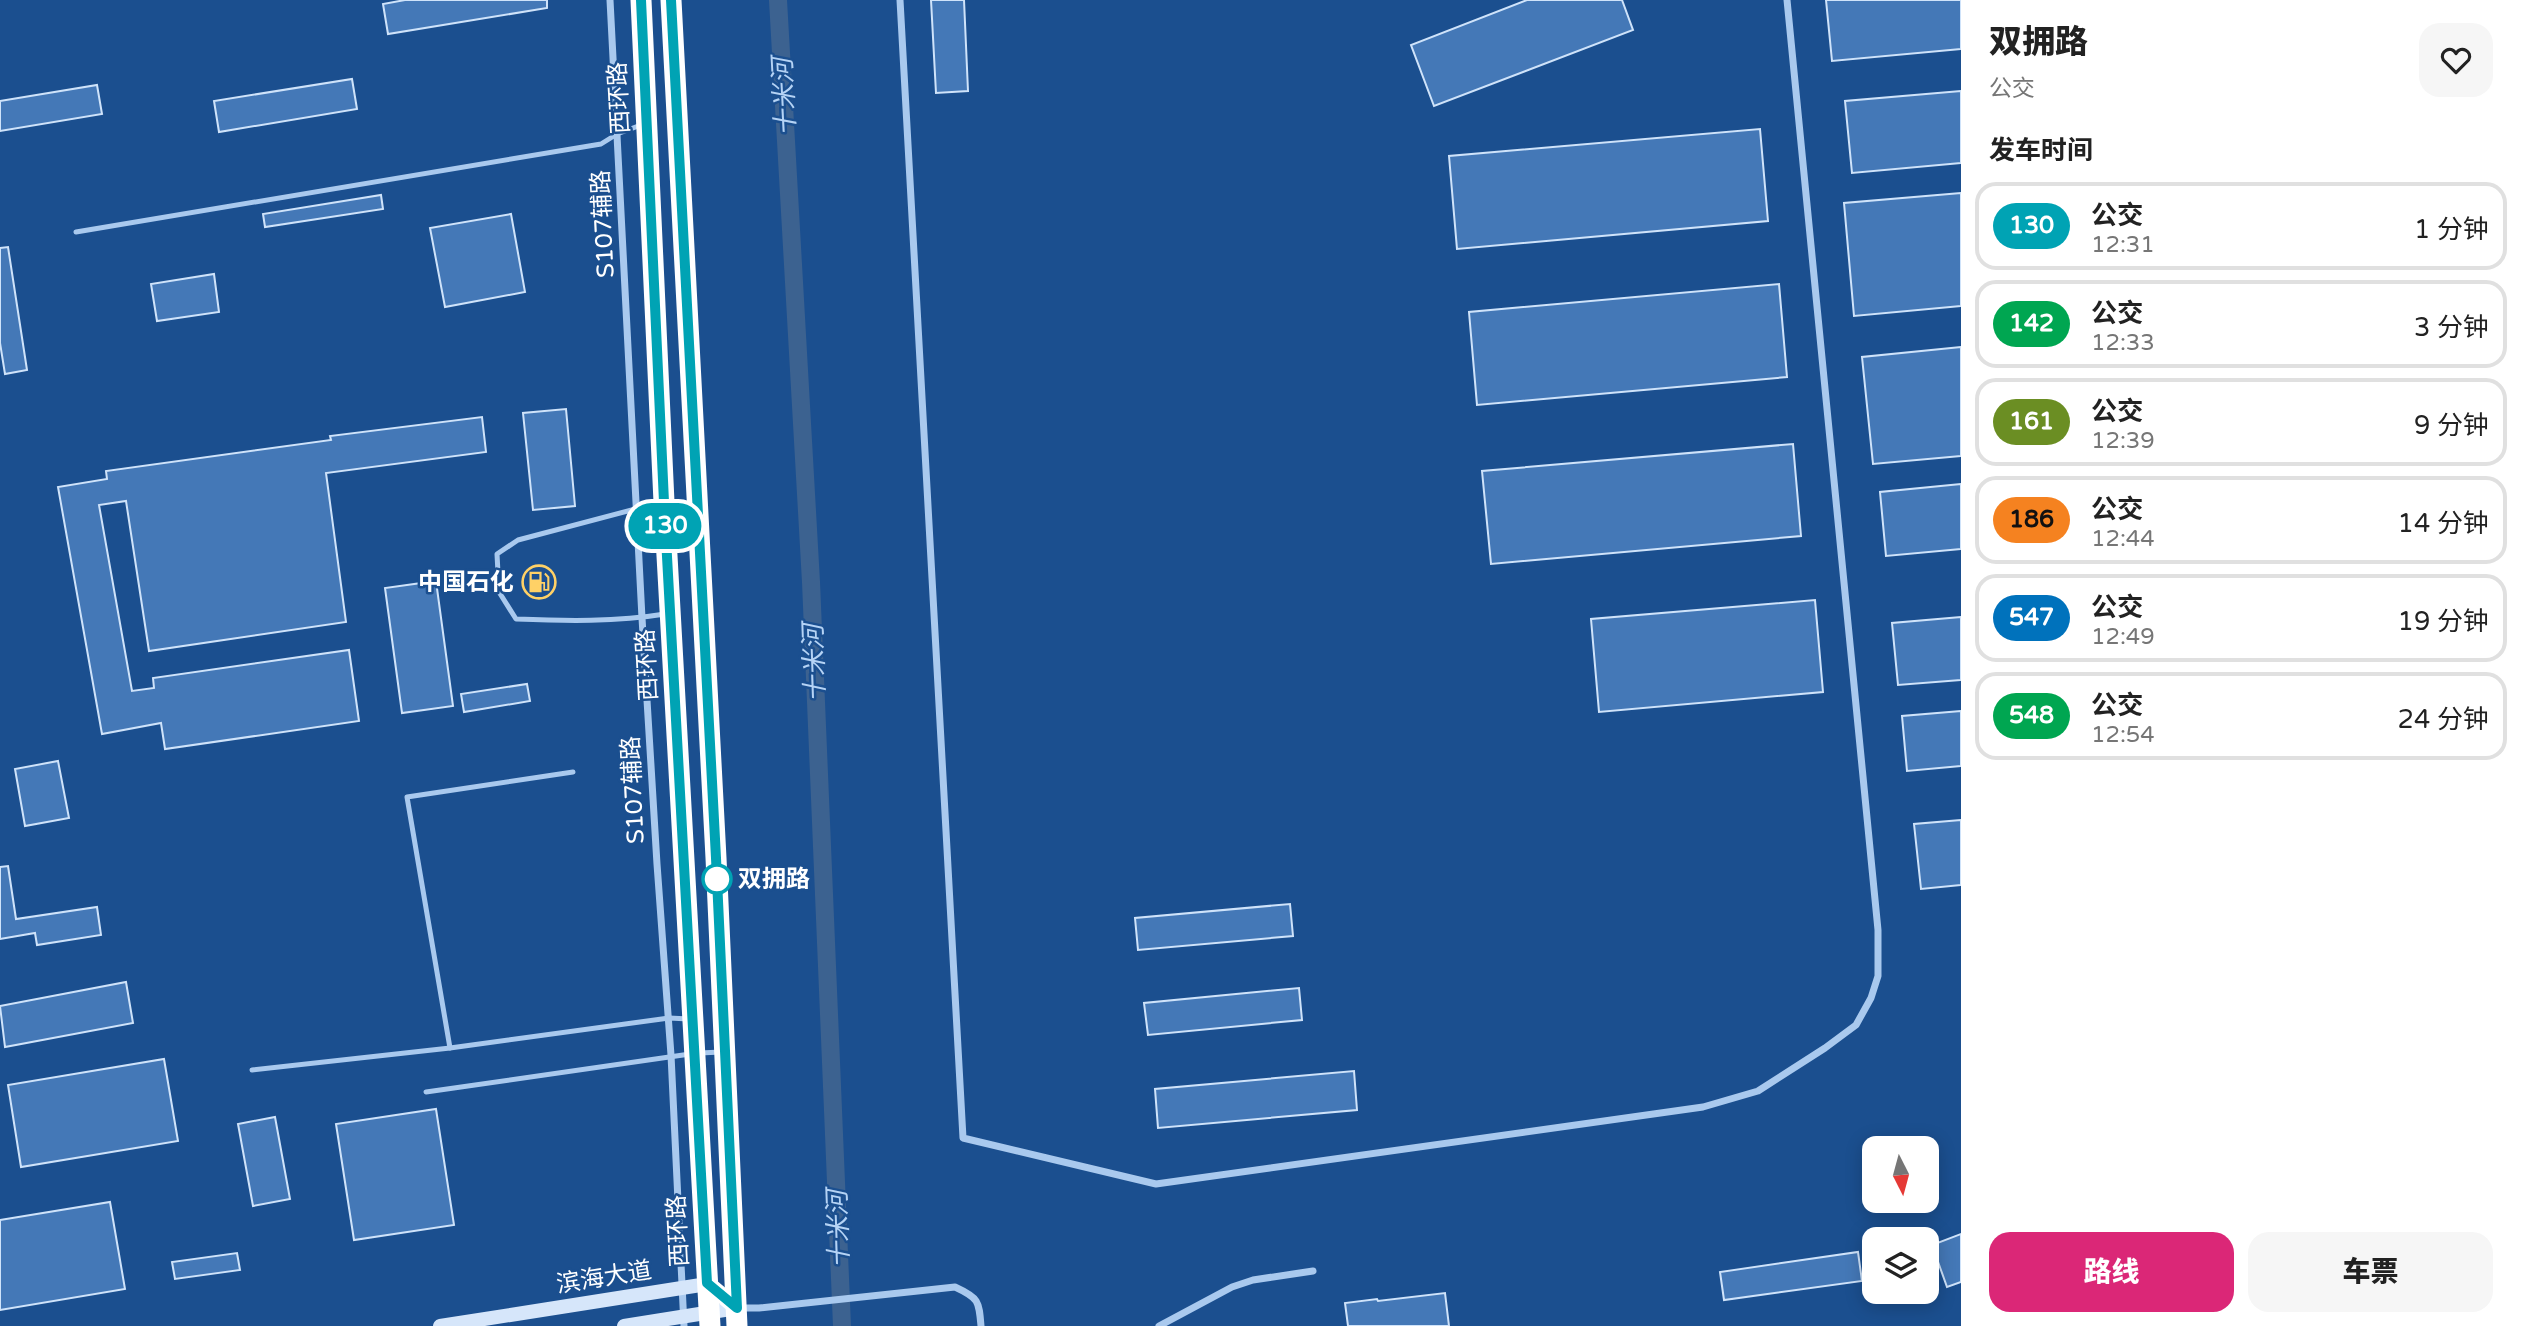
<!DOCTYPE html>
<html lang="zh">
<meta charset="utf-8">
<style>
body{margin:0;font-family:"Varela Round","Noto Sans SC",sans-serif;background:#f6f6f6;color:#222;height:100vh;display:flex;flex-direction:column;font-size:26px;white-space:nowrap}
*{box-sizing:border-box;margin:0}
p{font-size:23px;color:#767676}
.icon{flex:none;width:38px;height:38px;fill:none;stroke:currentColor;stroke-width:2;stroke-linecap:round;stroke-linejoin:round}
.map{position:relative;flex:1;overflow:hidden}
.drawer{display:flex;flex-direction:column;background:#fff;width:560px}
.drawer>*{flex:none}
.badge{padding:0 14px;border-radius:23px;font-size:24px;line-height:46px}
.needle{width:46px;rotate:174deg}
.tools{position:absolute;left:1862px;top:1136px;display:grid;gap:14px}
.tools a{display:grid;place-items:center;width:77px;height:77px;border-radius:14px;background:#fff;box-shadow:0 4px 18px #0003;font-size:35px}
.map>.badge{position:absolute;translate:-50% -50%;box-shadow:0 0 0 4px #fff}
h2{padding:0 28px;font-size:26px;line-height:63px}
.round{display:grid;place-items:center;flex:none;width:74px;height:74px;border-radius:21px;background:#f6f6f6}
.head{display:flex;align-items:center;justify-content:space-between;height:119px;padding:0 28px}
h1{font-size:33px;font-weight:800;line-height:52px}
.button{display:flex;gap:14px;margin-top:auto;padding:14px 28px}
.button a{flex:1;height:80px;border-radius:21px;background:#db2777;color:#fff;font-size:28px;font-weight:800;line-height:80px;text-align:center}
.button a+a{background:#f6f6f6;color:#222}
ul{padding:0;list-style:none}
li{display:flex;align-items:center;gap:21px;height:88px;margin:0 14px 10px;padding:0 14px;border:4px solid #e0e0e0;border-radius:21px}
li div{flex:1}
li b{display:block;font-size:26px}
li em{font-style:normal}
li .badge{min-width:77px;font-weight:700;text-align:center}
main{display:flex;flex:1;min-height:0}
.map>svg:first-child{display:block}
</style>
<main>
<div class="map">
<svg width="1961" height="1326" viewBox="0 0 1961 1326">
<rect width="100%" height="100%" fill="#1b4f8f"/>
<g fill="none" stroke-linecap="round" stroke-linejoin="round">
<!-- canal -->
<path stroke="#3c6290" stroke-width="18" d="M 778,0 L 811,582 L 842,1326"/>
</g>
<!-- building -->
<g fill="#4478b7" stroke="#cfe3fa" stroke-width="2">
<path d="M 405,0 L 547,0 L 547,8 L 388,34 L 383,4 Z"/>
<path d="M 931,0 L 964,0 L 968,91 L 936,93 Z"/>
<path d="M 1527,0 L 1622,0 L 1633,30 L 1434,106 L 1411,45 Z"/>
<path d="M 1826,0 L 1961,0 L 1961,49 L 1832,61 Z"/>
<path d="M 352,79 L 357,109 L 219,132 L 214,101 Z"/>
<path d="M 97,85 L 102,114 L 0,131 L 0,101 Z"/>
<path d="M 1961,91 L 1961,163 L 1852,173 L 1845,101 Z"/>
<path d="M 1760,129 L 1768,221 L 1457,249 L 1449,156 Z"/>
<path d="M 1961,193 L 1961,306 L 1854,316 L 1844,203 Z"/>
<path d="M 381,195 L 383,209 L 265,227 L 263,214 Z"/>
<path d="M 511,214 L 525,292 L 445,307 L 430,228 Z"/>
<path d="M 8,247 L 27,370 L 5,374 L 0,343 L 0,248 Z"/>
<path d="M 214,274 L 219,312 L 157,321 L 151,284 Z"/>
<path d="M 1779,284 L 1787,377 L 1477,405 L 1469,312 Z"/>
<path d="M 1961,347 L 1961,456 L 1873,464 L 1862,357 Z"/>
<path d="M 566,409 L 575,506 L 533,510 L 523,413 Z"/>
<path d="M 482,417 L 486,452 L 326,473 L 346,622 L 149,651 L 126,501 L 99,505 L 132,691 L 154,688 L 153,678 L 349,650 L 359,721 L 165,749 L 161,723 L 102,734 L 58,487 L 107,479 L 106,471 L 331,440 L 330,436 Z"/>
<path d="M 1793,444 L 1801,536 L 1491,564 L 1482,471 Z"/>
<path d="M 1961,484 L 1961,549 L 1886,556 L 1880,492 Z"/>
<path d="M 436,581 L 453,706 L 402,713 L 385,588 Z"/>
<path d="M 1815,600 L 1823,692 L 1599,712 L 1591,619 Z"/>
<path d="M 1961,617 L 1961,680 L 1898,685 L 1892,623 Z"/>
<path d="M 527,684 L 530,701 L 464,712 L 461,694 Z"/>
<path d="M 1961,711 L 1961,766 L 1907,771 L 1902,716 Z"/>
<path d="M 58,761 L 69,818 L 25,826 L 15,769 Z"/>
<path d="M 1961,820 L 1961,885 L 1921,889 L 1914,824 Z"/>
<path d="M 8,866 L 16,919 L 97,907 L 101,935 L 37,945 L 35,933 L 0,939 L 0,867 Z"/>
<path d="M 1290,904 L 1293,936 L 1138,950 L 1135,918 Z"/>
<path d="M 126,982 L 133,1023 L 5,1047 L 0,1006 Z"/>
<path d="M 1299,988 L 1302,1020 L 1148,1035 L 1144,1003 Z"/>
<path d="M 164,1059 L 178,1141 L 21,1167 L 8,1085 Z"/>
<path d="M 1354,1071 L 1357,1110 L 1158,1128 L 1155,1089 Z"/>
<path d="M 436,1109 L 454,1225 L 354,1240 L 336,1124 Z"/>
<path d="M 275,1117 L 290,1199 L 253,1206 L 238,1124 Z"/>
<path d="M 110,1202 L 125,1289 L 0,1310 L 0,1220 Z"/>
<path d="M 1961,1234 L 1961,1282 L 1947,1287 L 1932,1245 Z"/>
<path d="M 1858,1252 L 1862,1281 L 1724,1300 L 1720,1272 Z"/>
<path d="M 237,1253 L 240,1270 L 175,1279 L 172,1262 Z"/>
<path d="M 1445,1293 L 1449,1326 L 1348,1326 L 1345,1303 L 1377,1299 L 1378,1301 Z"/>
</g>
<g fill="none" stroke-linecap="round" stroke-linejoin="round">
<!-- lane -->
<g stroke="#a9c9ee" stroke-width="5">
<path d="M 76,232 L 601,144 L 617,134 L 641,125"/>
<path d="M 658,503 L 518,540 L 497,554 L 499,592 L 516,619 C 566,621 616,622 665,614"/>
<path d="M 450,1048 L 407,797 L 573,772"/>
<path d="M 700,1053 L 721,1052"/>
<path d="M 252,1070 L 450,1048 L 669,1018 L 689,1019"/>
<path d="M 426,1092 L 690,1054"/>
</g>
<!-- street -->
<g stroke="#a9c9ee" stroke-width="7">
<path d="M 610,0 L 642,618 L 657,864 L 671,1055 L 684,1326"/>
<path d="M 900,0 L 963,1138 L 1156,1184 L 1703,1107 L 1758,1091 L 1825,1048 L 1856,1025 L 1871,998 L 1878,976 L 1878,930 L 1787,0"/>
<path d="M 740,1308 L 759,1308 L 955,1287 C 979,1298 979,1301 981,1326"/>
<path d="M 1159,1326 L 1232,1287 L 1253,1280 L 1313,1271"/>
</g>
<!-- secondary -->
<g stroke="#d6e6fa" stroke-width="14">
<path d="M 440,1326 L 707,1284 L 737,1308"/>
<path d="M 624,1326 L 737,1308"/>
</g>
<!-- highway -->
<g stroke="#fff" stroke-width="21">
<path d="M 641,0 L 664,502 L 710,1326"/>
<path d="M 671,0 L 716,858 L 737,1326"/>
</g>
</g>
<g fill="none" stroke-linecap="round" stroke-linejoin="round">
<defs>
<path id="line" d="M 641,0 L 664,502 L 707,1283 L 737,1308 L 716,858 L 671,0"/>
</defs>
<!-- line casing -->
<use href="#line" stroke="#fff" stroke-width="16"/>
<!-- line -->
<use href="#line" stroke="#00a3b4" stroke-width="10"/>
</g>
<!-- icons -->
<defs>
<symbol id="fuel-ring" viewBox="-11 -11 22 22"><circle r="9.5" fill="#1b4f8f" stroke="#ffd166" stroke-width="1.5"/><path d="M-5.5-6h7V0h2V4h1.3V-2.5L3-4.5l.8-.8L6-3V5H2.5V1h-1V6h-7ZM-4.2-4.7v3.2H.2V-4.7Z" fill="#ffd166"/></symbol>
</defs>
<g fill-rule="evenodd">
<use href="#fuel-ring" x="520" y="563" width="38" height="38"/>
</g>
<!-- markers -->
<circle fill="#fff" stroke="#00a3b4" stroke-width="3.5" cx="717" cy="879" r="14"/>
<g text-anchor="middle" stroke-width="5" stroke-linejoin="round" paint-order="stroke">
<!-- street labels -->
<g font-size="24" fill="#fff" stroke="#1b4f8f">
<text transform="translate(619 98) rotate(-93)" y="8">西环路</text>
<text transform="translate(603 224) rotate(-93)" y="8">S107辅路</text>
<text transform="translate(647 665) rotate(-93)" y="8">西环路</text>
<text transform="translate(633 790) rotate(-93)" y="8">S107辅路</text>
<text transform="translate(678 1231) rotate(-93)" y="8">西环路</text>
<text transform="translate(604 1277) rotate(-9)" y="8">滨海大道</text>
</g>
<!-- poi labels -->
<g font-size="24" font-weight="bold" fill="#fff" stroke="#1b4f8f" text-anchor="end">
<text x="514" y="590">中国石化</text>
</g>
<!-- stop labels -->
<g font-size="24" font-weight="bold" fill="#fff" stroke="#1b4f8f" text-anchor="start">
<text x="738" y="887">双拥路</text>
</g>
<!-- water labels -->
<g font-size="26" font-style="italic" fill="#b5d3f5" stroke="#1b4f8f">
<text transform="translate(784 97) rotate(-93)" y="9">十米河</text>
<text transform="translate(814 663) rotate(-92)" y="9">十米河</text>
<text transform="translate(838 1229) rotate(-92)" y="9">十米河</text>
</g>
</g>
</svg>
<div class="tools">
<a><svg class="needle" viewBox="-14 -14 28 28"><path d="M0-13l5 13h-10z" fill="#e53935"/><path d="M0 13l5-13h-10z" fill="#767676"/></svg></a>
<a><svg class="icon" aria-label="layers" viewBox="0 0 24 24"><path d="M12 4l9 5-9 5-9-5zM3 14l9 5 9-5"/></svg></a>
</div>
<b class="badge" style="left:665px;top:526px;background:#00a3b4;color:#fff">130</b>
</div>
<section class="drawer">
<div class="head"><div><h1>双拥路</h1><p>公交</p></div><a class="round"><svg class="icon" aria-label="heart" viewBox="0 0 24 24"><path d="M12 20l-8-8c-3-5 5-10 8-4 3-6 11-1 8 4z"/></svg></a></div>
<h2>发车时间</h2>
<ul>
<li><span class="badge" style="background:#00a3b4;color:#fff">130</span><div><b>公交</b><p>12:31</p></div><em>1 分钟</em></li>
<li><span class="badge" style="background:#00a651;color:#fff">142</span><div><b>公交</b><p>12:33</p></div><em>3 分钟</em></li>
<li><span class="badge" style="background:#6b8e23;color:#fff">161</span><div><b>公交</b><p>12:39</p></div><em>9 分钟</em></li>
<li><span class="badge" style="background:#f58220;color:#111">186</span><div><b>公交</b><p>12:44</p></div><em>14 分钟</em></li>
<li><span class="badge" style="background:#0072bc;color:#fff">547</span><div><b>公交</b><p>12:49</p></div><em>19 分钟</em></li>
<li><span class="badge" style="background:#00a651;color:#fff">548</span><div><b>公交</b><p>12:54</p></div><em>24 分钟</em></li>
</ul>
<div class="button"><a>路线</a><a>车票</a></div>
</section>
</main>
